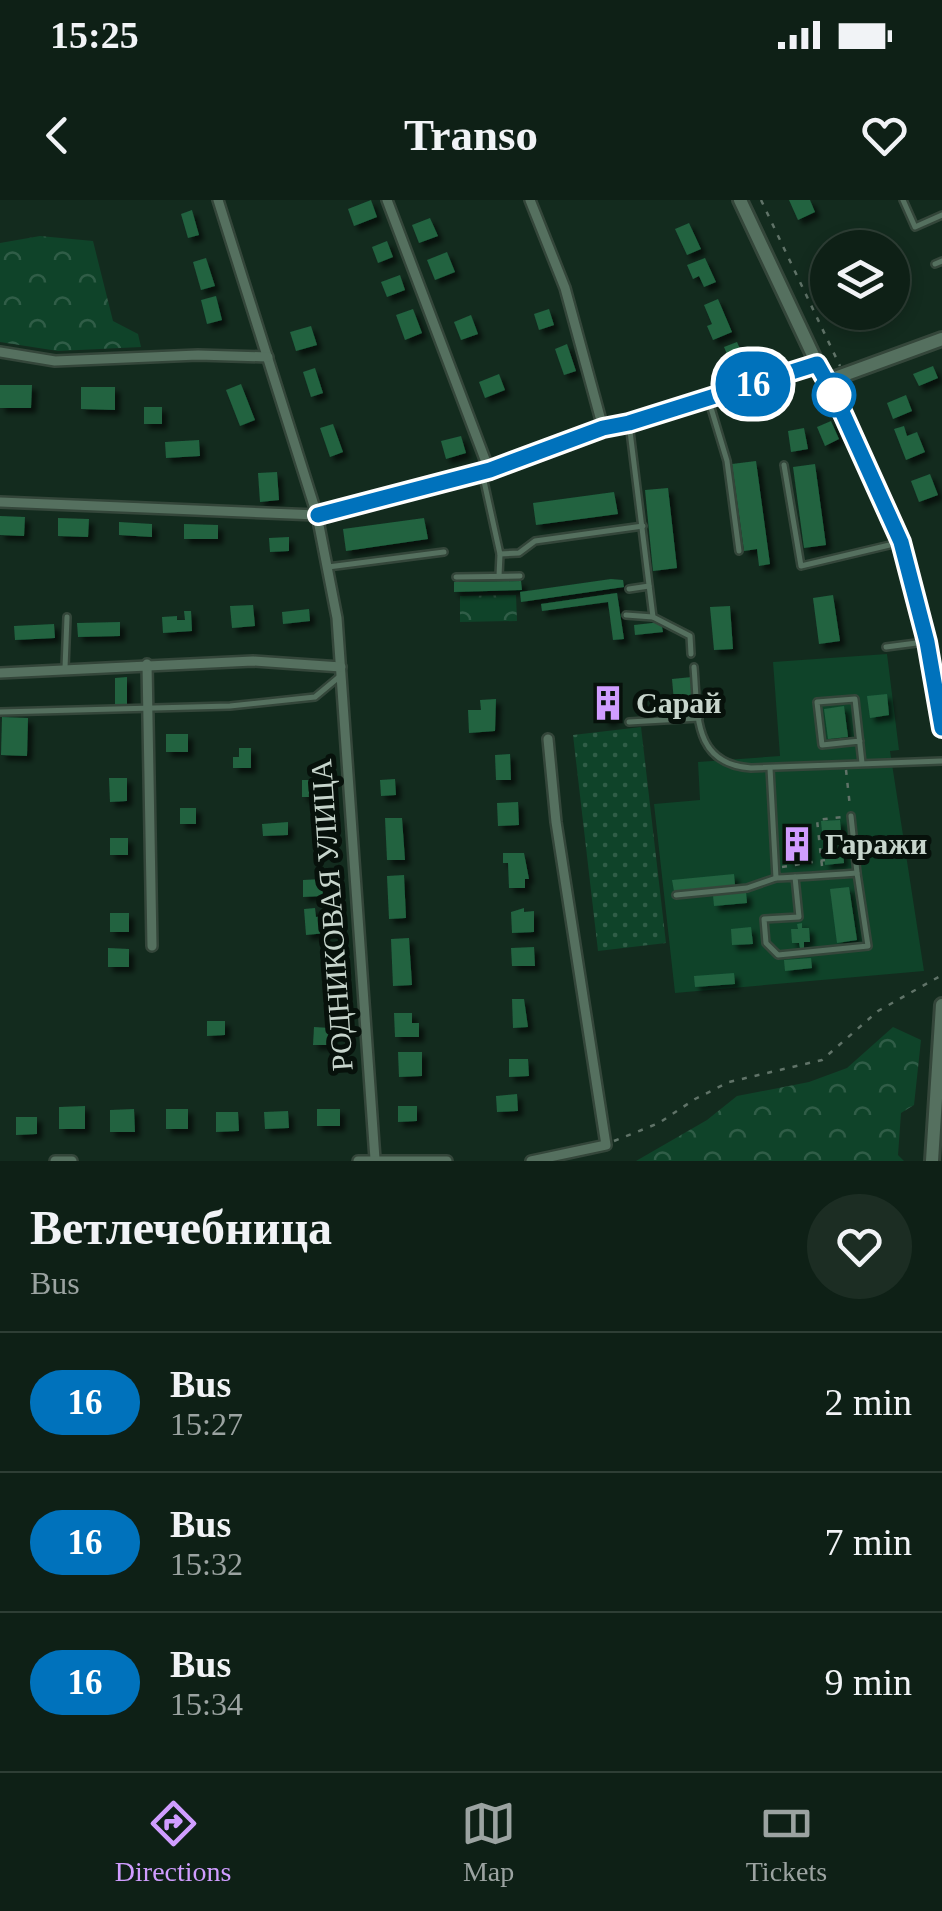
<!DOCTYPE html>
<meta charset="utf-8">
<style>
body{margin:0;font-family:"Times New Roman",serif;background:#1c2d23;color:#f1f3f6;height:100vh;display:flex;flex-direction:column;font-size:38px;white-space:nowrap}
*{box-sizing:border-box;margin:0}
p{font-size:32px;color:#9ba3a1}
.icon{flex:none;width:55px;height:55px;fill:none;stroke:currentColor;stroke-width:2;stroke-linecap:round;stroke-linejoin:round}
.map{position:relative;height:961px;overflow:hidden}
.side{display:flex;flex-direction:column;background:#0e2016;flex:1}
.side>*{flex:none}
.badge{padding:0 20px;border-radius:32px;font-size:35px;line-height:65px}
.fabs{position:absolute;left:810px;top:30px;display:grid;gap:20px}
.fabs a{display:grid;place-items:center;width:100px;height:100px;border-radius:50%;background:#0e2016;box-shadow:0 5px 15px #0003,0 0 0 2px #2e3e35;font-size:50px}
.map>.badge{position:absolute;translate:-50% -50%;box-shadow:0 0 0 5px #fff}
.round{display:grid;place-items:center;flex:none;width:105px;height:105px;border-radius:52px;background:#1c2d23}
.overview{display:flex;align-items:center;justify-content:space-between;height:170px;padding:0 30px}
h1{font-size:48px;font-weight:800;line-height:75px}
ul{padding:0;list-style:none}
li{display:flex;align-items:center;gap:30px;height:140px;padding:0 30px;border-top:2px solid #2e3e35}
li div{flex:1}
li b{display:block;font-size:38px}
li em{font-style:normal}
li .badge{min-width:110px;font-weight:700;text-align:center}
.status{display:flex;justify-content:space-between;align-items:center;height:70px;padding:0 50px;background:#0e2016;direction:ltr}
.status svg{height:28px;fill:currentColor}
header{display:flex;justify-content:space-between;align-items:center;height:130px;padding:0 30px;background:#0e2016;font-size:45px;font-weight:800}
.tab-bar{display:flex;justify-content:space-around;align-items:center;height:140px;border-top:2px solid #2e3e35;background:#0e2016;font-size:28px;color:#9ba3a1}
.tab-bar a{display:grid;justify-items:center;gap:5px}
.tab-bar .active{color:#d09dff}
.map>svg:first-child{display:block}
</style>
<div class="status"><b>15:25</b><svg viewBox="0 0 49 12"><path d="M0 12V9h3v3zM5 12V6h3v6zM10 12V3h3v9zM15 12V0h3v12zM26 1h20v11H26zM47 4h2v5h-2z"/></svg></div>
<header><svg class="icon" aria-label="back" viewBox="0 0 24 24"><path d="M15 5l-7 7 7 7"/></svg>Transo<svg class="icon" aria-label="heart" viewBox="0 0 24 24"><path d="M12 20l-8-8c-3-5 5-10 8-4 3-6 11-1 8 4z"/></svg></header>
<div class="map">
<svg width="942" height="961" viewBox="0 0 942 961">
<defs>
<pattern id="forest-crowns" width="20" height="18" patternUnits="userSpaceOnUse" patternTransform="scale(2.5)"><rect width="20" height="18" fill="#0f4329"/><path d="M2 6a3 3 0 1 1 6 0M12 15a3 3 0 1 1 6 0" fill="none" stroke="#305d47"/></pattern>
<pattern id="garden-dots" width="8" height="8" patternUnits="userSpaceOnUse" patternTransform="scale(2.5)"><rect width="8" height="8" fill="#0f4329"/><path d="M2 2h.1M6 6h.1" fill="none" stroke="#305d47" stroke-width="1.8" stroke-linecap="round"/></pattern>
<filter id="shadow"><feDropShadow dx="5" dy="5" stdDeviation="2.5" flood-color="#0009"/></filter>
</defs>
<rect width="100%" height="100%" fill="#132b1e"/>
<!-- grass -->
<path fill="#0f4329" d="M 887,454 L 899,550 L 890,551 L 924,771 L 675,793 L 654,604 L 700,600 L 698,562 L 780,556 L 773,462 Z"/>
<!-- forest -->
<g fill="url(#forest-crowns)">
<path d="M 40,36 L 93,41 L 113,121 L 138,134 L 141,147 L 58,151 L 0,142 L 0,43 Z"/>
<path d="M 516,395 L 517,421 L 460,422 L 460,396 Z"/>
<path d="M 893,827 L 921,840 L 914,905 L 901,913 L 898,955 L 904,961 L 636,961 L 707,920 L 737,896 L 809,882 L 847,868 Z"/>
</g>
<!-- garden -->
<path fill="url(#garden-dots)" d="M 641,527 L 666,743 L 598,751 L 573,535 Z"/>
<!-- building -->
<g fill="#206340" filter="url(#shadow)">
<path d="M 371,0 L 377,17 L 354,26 L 348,9 Z"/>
<path d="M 789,0 L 810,0 L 815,12 L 798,20 Z"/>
<path d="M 192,10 L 199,35 L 188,38 L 181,14 Z"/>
<path d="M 430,18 L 438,36 L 419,43 L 412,25 Z"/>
<path d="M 689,23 L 701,49 L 687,55 L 675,29 Z"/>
<path d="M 387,41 L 393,57 L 378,63 L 372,47 Z"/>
<path d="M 447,52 L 455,72 L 435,80 L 427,60 Z"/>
<path d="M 206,58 L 215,86 L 201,90 L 193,62 Z"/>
<path d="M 705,58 L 716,82 L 704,87 L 699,76 L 693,79 L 687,65 Z"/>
<path d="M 400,75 L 405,90 L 387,97 L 381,82 Z"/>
<path d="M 216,96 L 222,120 L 207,124 L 201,100 Z"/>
<path d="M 718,99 L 732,132 L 713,140 L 707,126 L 712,124 L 704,105 Z"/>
<path d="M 413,109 L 422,133 L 405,140 L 396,115 Z"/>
<path d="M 549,109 L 554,125 L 539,130 L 534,114 Z"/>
<path d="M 471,115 L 478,134 L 461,140 L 454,122 Z"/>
<path d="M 311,126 L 317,145 L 296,151 L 290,132 Z"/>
<path d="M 737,142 L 747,165 L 734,171 L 724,147 Z"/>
<path d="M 567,144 L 576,171 L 564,175 L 555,149 Z"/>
<path d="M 933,166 L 938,178 L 919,186 L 913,174 Z"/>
<path d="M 315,168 L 323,193 L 311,197 L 303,172 Z"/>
<path d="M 499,174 L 505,190 L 485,198 L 479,182 Z"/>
<path d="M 241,184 L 255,220 L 240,226 L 226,190 Z"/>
<path d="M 0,185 L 32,185 L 31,208 L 0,208 Z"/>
<path d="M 81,187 L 115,187 L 115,210 L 81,209 Z"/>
<path d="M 906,195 L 912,211 L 893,219 L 887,203 Z"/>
<rect x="144" y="207" width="18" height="17"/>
<path d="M 831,221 L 839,239 L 825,246 L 817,227 Z"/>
<path d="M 333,224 L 343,252 L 330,257 L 320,228 Z"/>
<path d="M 904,226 L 907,236 L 917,232 L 925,252 L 906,260 L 894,229 Z"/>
<path d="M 804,228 L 808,249 L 791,252 L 788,231 Z"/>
<path d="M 461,236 L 466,253 L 446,259 L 441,241 Z"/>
<path d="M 199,240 L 200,256 L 166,258 L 165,242 Z"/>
<path d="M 756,261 L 770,364 L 759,366 L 757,349 L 744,351 L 732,264 Z"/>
<path d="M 815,264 L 826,345 L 804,348 L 793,267 Z"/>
<path d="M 277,272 L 279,300 L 260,302 L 258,273 Z"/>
<path d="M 930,274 L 938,295 L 919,302 L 911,281 Z"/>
<path d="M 668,288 L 677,368 L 653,371 L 645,290 Z"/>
<path d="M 614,292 L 618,314 L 536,325 L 533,303 Z"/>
<path d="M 0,316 L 25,317 L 24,336 L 0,335 Z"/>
<path d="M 58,318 L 89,319 L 88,337 L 58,336 Z"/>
<path d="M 424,318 L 428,339 L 346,351 L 343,329 Z"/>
<path d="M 119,322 L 152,324 L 152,337 L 119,335 Z"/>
<path d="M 184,324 L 218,325 L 218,339 L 184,339 Z"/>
<path d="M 289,337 L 289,351 L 270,352 L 269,338 Z"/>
<path d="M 611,379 L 623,380 L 624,387 L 521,402 L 520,392 Z"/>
<path d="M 521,381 L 522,390 L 454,392 L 454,382 Z"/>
<path d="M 617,393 L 624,439 L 613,440 L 608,402 L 542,411 L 541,404 Z"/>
<path d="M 833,395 L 840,441 L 819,444 L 813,398 Z"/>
<path d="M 253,405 L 255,426 L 232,428 L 230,406 Z"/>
<path d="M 730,406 L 733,449 L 714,450 L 710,407 Z"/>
<path d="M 309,409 L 310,421 L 283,424 L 282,412 Z"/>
<path d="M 184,411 L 191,411 L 192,431 L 163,433 L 162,417 L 177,416 L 177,420 L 185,420 Z"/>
<path d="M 120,422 L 120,436 L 78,437 L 77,423 Z"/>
<path d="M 661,422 L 663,432 L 635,435 L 634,425 Z"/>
<path d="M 54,424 L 55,438 L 15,440 L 14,426 Z"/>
<path d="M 127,477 L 127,506 L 115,506 L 115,478 Z"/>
<path d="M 692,477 L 695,511 L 675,513 L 672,479 Z"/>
<path d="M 612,485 L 614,520 L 604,521 L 601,486 Z"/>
<path d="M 887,494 L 889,515 L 870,518 L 867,496 Z"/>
<path d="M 496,499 L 495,531 L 469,533 L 468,510 L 481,510 L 480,500 Z"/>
<path d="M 844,506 L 848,537 L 828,539 L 824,509 Z"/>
<path d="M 2,517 L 28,518 L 27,556 L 1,555 Z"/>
<rect x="166" y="534" width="22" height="18"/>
<path d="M 239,548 L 251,548 L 251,568 L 233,568 L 233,557 L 239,557 Z"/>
<path d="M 510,554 L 511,580 L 496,580 L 495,555 Z"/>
<path d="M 109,578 L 127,578 L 127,601 L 110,602 Z"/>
<path d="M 395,579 L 396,595 L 381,596 L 380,580 Z"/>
<rect x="302" y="580" width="17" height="17"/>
<path d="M 518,602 L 519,625 L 498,626 L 497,603 Z"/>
<rect x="180" y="608" width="16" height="16"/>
<path d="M 385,618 L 402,618 L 405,660 L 387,660 Z"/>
<path d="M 840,620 L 844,663 L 825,665 L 821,621 Z"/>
<path d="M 288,622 L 288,635 L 263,636 L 262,624 Z"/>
<path d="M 806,625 L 809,660 L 788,662 L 784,627 Z"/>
<rect x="110" y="638" width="18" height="17"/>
<path d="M 503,653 L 524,653 L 529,679 L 525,679 L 525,688 L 509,688 L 508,663 L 503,663 Z"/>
<path d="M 734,674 L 735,685 L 674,691 L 672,680 Z"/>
<path d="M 404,675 L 406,718 L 389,719 L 387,676 Z"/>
<path d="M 322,679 L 323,696 L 303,697 L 303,680 Z"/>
<path d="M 849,687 L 857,740 L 837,743 L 830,689 Z"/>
<path d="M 746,692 L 747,703 L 714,706 L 713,695 Z"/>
<path d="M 315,708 L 316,717 L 325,716 L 326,733 L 306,735 L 304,709 Z"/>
<path d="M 524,708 L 524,712 L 534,711 L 534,732 L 512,733 L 511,712 Z"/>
<rect x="110" y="713" width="19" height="19"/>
<path d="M 802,723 L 802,728 L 809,728 L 810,742 L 804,742 L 804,748 L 800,748 L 799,743 L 792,743 L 791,729 L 798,729 L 797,724 Z"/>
<path d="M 751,727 L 753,744 L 732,745 L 731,729 Z"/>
<path d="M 409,738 L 412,785 L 393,786 L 391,739 Z"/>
<path d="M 534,747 L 535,766 L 512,766 L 511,748 Z"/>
<path d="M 108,748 L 129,749 L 129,767 L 108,767 Z"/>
<path d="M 811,758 L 812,768 L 785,771 L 784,760 Z"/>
<path d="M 734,773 L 735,784 L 695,787 L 694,776 Z"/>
<path d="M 512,799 L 524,799 L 528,827 L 513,828 Z"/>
<path d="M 394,813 L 412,813 L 412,823 L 419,823 L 419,837 L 395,837 Z"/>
<path d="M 207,821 L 225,821 L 225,835 L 207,836 Z"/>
<path d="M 314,827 L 330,828 L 330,845 L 313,845 Z"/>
<path d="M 398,852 L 422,852 L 422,876 L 399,877 Z"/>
<path d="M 509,859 L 528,859 L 529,876 L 509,877 Z"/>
<path d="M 517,894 L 518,911 L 497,912 L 496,896 Z"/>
<path d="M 85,906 L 85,929 L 59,929 L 59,907 Z"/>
<path d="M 398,906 L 417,906 L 417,921 L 398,922 Z"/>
<path d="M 134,909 L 135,932 L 110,932 L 110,910 Z"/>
<rect x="166" y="909" width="22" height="20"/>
<rect x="317" y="909" width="23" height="17"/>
<path d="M 288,911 L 289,928 L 265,929 L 264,912 Z"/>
<path d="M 216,912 L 238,912 L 239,931 L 216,932 Z"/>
<path d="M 16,917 L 37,917 L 37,934 L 16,935 Z"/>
</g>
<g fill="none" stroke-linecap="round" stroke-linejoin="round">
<defs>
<g id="service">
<path d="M 903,0 L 915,27 L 942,15"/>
<path d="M 935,64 L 942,61"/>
<path d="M 708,198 L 727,261 L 739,351"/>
<path d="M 629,223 L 653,417 L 690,436 L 691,454"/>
<path d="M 784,265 L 801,366 L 898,343"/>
<path d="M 482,272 L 500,354 L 519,353 L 535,341 L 643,326"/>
<path d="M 328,367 L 444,352"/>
<path d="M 499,376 L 500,354"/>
<path d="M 456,377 L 520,376"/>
<path d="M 629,389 L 649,386"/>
<path d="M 626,415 L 653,417"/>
<path d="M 886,447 L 924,442"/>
<path d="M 694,467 C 698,513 692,564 751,568 L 942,561"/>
<path d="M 65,468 L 67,417"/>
<path d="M 0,512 L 230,506 L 315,497 L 339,477"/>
<path d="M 629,522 L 699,518"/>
<path d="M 860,541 L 822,545 L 817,502 L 855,499 L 862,563"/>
<path d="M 770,568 L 776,678 C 803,677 830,675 857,673 L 868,746 L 778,755 L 766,743 L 764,719 L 799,717 L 795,677"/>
<path d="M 851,616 L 857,673"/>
<path d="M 676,695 L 747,688 L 776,678"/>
</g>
<g id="minor">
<path d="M 218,0 L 317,315 L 337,418 L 375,959"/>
<path d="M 387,0 L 489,270"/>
<path d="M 530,0 L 565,88 L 603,228"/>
<path d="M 0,152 L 55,161 L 198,155 L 268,157"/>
<path d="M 0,302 L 317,315 L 489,270 L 603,228 L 629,223 L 817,164"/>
<path d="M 147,464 L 152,746"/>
<path d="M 0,473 L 253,461 L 341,467"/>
<path d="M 55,961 L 72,961"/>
<path d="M 358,961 L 447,961"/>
<path d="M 531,961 L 606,945 L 556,622 L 548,539"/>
</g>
<g id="secondary">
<path d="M 740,0 L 901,342 L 927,442 L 942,528"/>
<path d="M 827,181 L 942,139"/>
<path d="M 932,961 L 942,805"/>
</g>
</defs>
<!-- service casing -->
<use href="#service" stroke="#34463a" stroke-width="10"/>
<!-- minor casing -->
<use href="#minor" stroke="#34463a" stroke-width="14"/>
<!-- secondary casing -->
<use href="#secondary" stroke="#34463a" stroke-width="18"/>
<!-- path -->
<g stroke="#607368" stroke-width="2.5" stroke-dasharray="5 8" stroke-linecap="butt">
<path d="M 761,0 L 840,166"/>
<path d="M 846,570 L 850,607"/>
<path d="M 822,666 L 817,620 L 842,617"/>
<path d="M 782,667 L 825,660"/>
<path d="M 614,941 L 659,923 L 695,899 L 729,882 L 822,860 L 878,811 L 942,775"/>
</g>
<!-- service -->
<use href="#service" stroke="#55705f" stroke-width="5"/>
<!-- minor -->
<use href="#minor" stroke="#55705f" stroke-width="9"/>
<!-- secondary -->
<use href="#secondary" stroke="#55705f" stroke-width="12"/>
</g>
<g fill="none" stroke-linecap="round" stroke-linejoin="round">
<defs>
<path id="line" d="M 318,315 L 490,270 L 603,228 L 629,223 L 817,164 L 835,196 L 901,342 L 927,442 L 942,528"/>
</defs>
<!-- line casing -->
<use href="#line" stroke="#fff" stroke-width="22"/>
<!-- line -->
<use href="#line" stroke="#0072bc" stroke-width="15"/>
</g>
<!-- icons -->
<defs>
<symbol id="building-bare" viewBox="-9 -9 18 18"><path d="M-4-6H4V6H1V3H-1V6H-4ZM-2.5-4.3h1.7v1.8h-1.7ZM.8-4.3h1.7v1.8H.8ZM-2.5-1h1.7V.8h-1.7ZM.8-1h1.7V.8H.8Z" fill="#d09dff" stroke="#07110b" stroke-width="2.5" paint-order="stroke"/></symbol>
</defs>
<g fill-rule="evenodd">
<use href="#building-bare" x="583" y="478" width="50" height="50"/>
<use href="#building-bare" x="772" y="619" width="50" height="50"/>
</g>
<!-- markers -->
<circle fill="#fff" stroke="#0072bc" stroke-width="5" cx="834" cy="195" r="20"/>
<g text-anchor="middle" stroke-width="10" stroke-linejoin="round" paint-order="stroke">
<!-- poi labels -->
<g font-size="30" font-weight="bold" fill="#c7d5cc" stroke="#07110b" text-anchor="start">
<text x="636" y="513">Сарай</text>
<text x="825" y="654">Гаражи</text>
</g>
<!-- street labels -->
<g font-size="30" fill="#c7d5cc" stroke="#07110b">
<text transform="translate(332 715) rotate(-94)" y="10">РОДНИКОВАЯ УЛИЦА</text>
</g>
</g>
</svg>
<div class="fabs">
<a><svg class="icon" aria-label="layers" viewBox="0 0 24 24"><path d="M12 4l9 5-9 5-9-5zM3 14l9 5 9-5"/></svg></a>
</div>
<b class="badge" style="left:753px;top:184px;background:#0072bc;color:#fff">16</b>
</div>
<section class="side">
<div class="overview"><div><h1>Ветлечебница</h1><p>Bus</p></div><a class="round"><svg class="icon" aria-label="heart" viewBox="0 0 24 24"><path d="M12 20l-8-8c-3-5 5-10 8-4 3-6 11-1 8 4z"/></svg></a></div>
<ul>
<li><span class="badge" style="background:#0072bc;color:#fff">16</span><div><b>Bus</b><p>15:27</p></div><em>2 min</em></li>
<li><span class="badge" style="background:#0072bc;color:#fff">16</span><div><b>Bus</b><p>15:32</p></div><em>7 min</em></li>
<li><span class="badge" style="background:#0072bc;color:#fff">16</span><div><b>Bus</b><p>15:34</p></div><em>9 min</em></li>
</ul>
</section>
<nav class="tab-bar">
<a class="active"><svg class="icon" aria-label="directions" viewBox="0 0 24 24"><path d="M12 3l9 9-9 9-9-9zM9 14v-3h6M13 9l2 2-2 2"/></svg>Directions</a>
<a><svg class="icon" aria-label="map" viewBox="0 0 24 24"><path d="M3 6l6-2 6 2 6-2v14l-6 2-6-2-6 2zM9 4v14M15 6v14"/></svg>Map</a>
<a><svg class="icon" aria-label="tickets" viewBox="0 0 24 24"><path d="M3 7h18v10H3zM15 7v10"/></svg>Tickets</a>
</nav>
